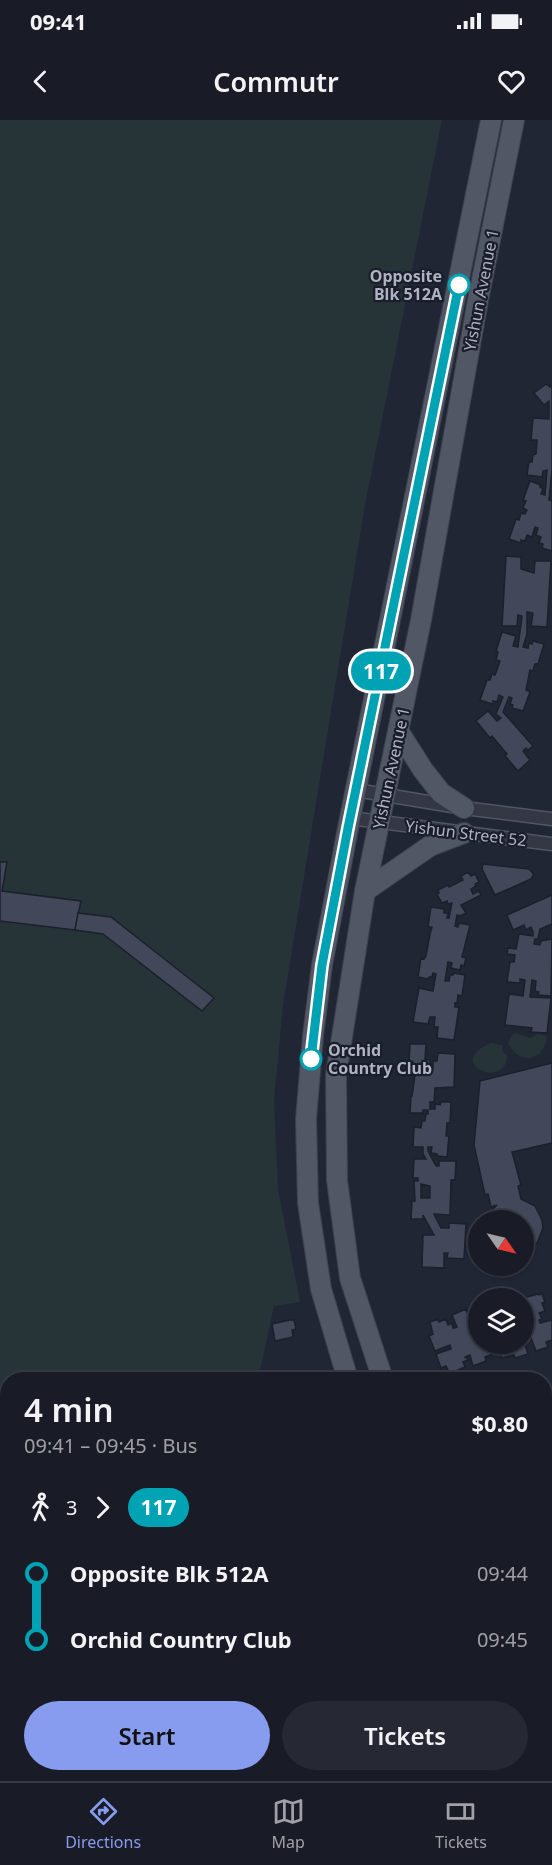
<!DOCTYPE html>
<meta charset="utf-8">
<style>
body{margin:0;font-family:"Noto Sans",sans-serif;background:#262933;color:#f1f3f6;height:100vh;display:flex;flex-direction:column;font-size:22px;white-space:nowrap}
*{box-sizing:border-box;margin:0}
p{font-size:20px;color:#9fa1a7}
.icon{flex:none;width:33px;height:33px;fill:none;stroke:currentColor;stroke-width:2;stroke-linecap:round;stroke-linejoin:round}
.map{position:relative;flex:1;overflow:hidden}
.drawer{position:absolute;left:0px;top:1252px;width:552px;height:410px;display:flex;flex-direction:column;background:#191c27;border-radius:24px 24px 0 0;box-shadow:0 2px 4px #0004,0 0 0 2px #373a44}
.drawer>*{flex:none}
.badge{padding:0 12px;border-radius:20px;font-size:21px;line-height:39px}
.needle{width:39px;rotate:124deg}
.tools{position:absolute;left:468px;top:1090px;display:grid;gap:12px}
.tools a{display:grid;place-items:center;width:66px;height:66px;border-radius:50%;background:#191c27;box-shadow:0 2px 4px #0004,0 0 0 2px #373a44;font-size:30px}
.map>.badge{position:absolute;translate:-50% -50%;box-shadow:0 0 0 3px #fff}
.legs{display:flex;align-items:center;gap:9px;height:66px;padding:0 24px;font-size:20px}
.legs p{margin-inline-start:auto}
.overview{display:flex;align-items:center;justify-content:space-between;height:102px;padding:0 24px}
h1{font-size:33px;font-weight:600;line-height:45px}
.action{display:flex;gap:12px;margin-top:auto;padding:12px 24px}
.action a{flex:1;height:69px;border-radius:36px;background:#879cee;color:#111;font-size:24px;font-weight:600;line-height:69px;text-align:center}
.action a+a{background:#262933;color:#f1f3f6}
ul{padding:0 24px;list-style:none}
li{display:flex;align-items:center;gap:21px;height:66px;font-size:22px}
li i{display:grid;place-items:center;width:9px;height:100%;margin:0 8px;background:currentColor}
li i::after{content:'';width:15px;height:15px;margin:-8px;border:4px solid;border-radius:50%;background:#191c27}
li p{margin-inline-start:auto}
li:first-child i{background:linear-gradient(#0000 50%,currentColor 0)}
li:last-child i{background:linear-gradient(currentColor 50%,#0000 0)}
.status{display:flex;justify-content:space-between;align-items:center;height:42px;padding:0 30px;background:#191c27;direction:ltr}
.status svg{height:16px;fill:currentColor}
header{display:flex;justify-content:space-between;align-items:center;height:78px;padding:0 24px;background:#191c27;font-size:27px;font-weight:600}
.dock{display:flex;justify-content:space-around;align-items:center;height:84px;border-top:2px solid #373a44;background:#191c27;font-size:16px;color:#9fa1a7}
.dock a{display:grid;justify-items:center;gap:3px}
.dock .current{color:#879cee}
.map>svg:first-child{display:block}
</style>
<div class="status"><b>09:41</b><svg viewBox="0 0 49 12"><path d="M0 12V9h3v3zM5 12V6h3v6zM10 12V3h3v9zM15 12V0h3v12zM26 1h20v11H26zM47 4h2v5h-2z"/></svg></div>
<header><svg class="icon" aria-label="back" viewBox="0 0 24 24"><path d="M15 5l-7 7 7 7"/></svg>Commutr<svg class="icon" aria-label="heart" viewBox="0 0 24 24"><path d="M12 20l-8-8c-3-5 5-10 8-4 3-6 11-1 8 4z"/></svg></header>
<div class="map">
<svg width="552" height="1661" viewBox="0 0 552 1661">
<rect width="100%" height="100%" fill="#212634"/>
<!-- green -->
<g fill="#263438">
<path d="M 0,0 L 442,0 L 364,390 L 283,885 L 274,980 L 278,1069 L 300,1182 L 274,1186 L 258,1260 L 8,1260 L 8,1654 L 130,1655 L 128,1661 L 0,1661 Z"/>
<path d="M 516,913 L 530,918 L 538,914 L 546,916 L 547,919 C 541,943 520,945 508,923 L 513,914 Z"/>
<path d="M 491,923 L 502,925 L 503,932 L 507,936 C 506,971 443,943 491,923 Z"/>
</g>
<!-- building -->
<g fill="#424859" stroke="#1c1f2c" stroke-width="1.5" fill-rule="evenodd">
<path d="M 546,264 L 550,267 L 552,266 L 552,350 L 549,380 L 552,381 L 552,431 L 542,428 L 543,424 L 539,423 L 541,417 L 536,415 L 538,408 L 535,407 L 532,417 L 527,415 L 525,421 L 521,420 L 521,423 L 509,419 L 516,399 L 519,400 L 521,393 L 525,394 L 527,390 L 523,388 L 526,381 L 523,380 L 530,361 L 541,365 L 540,367 L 543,369 L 541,374 L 545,375 L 547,350 L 543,351 L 542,357 L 527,355 L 529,342 L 532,342 L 533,335 L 536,334 L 537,320 L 531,320 L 533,298 L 549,299 L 549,281 L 544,285 L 534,273 Z"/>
<path d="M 506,436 L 521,437 L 521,449 L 534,453 L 535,441 L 551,441 L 547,507 L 531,506 L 533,493 L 527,492 L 527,514 L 523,527 L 528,528 L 529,523 L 532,524 L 533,521 L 544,524 L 538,544 L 535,544 L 533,551 L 530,550 L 526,570 L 530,572 L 523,591 L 512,588 L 513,585 L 510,584 L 512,578 L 509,577 L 503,592 L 533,626 L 528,630 L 526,628 L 523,631 L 530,640 L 518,651 L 505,636 L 507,634 L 492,616 L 490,618 L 476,601 L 488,591 L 497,601 L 501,598 L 496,594 L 503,577 L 499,575 L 497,582 L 493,581 L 492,584 L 480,580 L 487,560 L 490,560 L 492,554 L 495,555 L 500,541 L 496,540 L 498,532 L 496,531 L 502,512 L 516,516 L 513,526 L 518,527 L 522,496 L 518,495 L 517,506 L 502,506 Z"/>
<path d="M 0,742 L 7,742 L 2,771 L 81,781 L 75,810 L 0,801 Z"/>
<path d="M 483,744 L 529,749 L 533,753 L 533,756 L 531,759 L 495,775 L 482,749 Z"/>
<path d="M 468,752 L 471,756 L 475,754 L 479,762 L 475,764 L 476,766 L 471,769 L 472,772 L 473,774 L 479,771 L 481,775 L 461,785 L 466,793 L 460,796 L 457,795 L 455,806 L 458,807 L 459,803 L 470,805 L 462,837 L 466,838 L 464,846 L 461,845 L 460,850 L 451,848 L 452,843 L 448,842 L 445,861 L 449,861 L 450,855 L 453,855 L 454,853 L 465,855 L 462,876 L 458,875 L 457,883 L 455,883 L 455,887 L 459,887 L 454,920 L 437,918 L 438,907 L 434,907 L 435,897 L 430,897 L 428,904 L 413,902 L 419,868 L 433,871 L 436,854 L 433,853 L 432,857 L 429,857 L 428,859 L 418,857 L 421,838 L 424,839 L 426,836 L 430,814 L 432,807 L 428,807 L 431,787 L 444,789 L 444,793 L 448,793 L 447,798 L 449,798 L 452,783 L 448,784 L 447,781 L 442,783 L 437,774 L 439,773 L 438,770 L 448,765 L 449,767 L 463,760 L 461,756 Z"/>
<path d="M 552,775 L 552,804 L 540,809 L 538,819 L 535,819 L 534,824 L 540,825 L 541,821 L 552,819 L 551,876 L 538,875 L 539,872 L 535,871 L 536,861 L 532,860 L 530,877 L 551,878 L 547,913 L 531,912 L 532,908 L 505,905 L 509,874 L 523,876 L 525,860 L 520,859 L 520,863 L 507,862 L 510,842 L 514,842 L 515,835 L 507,834 L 508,828 L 516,829 L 519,814 L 533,816 L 533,812 L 531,807 L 526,810 L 524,805 L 513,810 L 507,795 Z"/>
<path d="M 78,793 L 111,797 L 214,878 L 202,891 L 103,814 L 75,810 Z"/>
<path d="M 410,924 L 426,924 L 425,939 L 430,940 L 430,948 L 433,948 L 433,941 L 437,941 L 438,933 L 455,934 L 454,967 L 435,968 L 434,982 L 430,982 L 430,989 L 435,989 L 435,984 L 440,985 L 441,982 L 451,982 L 450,1003 L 447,1003 L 446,1016 L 449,1016 L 447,1037 L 437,1036 L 437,1034 L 431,1033 L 432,1027 L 428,1027 L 428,1031 L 436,1046 L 439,1046 L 439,1041 L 456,1041 L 455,1060 L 451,1060 L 450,1095 L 434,1094 L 441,1108 L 449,1108 L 449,1103 L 466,1104 L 464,1139 L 447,1138 L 448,1133 L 444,1133 L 444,1148 L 422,1147 L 423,1115 L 434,1115 L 423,1095 L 423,1099 L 411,1099 L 412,1081 L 415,1081 L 414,1061 L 418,1061 L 418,1058 L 413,1058 L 414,1039 L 426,1039 L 423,1034 L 423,1027 L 413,1027 L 414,1007 L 421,1008 L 422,1001 L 425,1001 L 426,994 L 428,994 L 428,990 L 423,990 L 423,993 L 410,993 L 411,976 L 412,976 L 415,955 L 413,955 L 413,942 L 409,942 ZM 421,1064 L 430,1066 L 430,1078 L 421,1078 Z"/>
<path d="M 552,943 L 552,1023 L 512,1032 L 521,1065 L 518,1066 L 521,1079 L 535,1086 L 542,1100 L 543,1108 L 537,1123 L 531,1128 L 524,1132 L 524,1101 L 522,1099 L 515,1096 L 511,1097 L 507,1101 L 488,1101 L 493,1089 L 497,1085 L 491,1087 L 488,1074 L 485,1075 L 474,1025 L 480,961 Z"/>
<path d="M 538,1174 L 539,1175 L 542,1174 L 545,1182 L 542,1183 L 545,1191 L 539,1193 L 542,1199 L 539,1200 L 540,1203 L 552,1200 L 552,1220 L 546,1222 L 548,1227 L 536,1231 L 531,1218 L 524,1221 L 524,1179 L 520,1179 Z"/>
<path d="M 466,1189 L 467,1192 L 478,1189 L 478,1207 L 477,1207 L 478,1213 L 476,1214 L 478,1218 L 478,1224 L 495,1224 L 498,1232 L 485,1237 L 486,1241 L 473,1246 L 470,1235 L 465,1237 L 468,1240 L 463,1242 L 465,1247 L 458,1250 L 459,1253 L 451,1256 L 446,1246 L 441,1248 L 436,1234 L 451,1229 L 450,1225 L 435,1231 L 429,1216 L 433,1214 L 430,1202 L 438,1199 L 439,1202 L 446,1199 L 448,1205 L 452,1203 L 453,1208 L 454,1208 L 457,1207 L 452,1195 Z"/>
<path d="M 290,1200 L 294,1200 L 296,1209 L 292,1210 L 293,1217 L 275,1221 L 272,1204 Z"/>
<path d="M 524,1222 L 528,1234 L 515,1238 L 514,1235 L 502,1238 L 499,1230 L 503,1228 L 501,1224 L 524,1224 Z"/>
<path d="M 552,1278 L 552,1305 L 551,1303 L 547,1305 L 544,1302 L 544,1281 Z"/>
<path d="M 549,1397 L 550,1400 L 552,1399 L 552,1424 L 549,1425 L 545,1413 L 544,1399 Z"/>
<path d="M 8,1612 L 8,1654 L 68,1654 L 67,1661 L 0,1661 L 0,1649 Z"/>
<path d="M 148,1654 L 157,1654 L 170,1659 L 169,1661 L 146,1661 Z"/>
<path d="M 178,1654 L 200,1654 L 202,1655 L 200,1661 L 181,1661 L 176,1660 Z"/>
<path d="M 224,1654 L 244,1654 L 248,1661 L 226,1661 L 222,1656 Z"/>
<path d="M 274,1654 L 289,1654 L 293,1661 L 278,1661 Z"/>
<path d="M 346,1654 L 361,1654 L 365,1661 L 351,1661 Z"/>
<path d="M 361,1654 L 375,1654 L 379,1661 L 365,1661 Z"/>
<path d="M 404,1654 L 419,1654 L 423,1661 L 408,1661 Z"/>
<path d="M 479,1654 L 493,1654 L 502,1656 L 501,1661 L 478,1661 Z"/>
</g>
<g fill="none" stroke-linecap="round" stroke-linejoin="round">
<defs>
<g id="street">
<path d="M 356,670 L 464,688 L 552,699"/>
<path d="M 350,698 L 552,724"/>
</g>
<g id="primary">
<path d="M 399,612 L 423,650 L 441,673 L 464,688"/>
<path d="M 365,771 L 430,726 L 464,713"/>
<path d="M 348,1260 L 321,1169 L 308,1083 L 306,999 L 313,916 L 322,845 L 348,708 L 491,0"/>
<path d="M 383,1260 L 350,1158 L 337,1060 L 336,955 L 365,771 L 421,500 L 478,180 L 514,0"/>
<path d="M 544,1544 L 552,1556"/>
<path d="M 544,1609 L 552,1623"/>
</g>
</defs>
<!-- street casing -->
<use href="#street" stroke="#525563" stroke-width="15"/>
<!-- primary casing -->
<use href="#primary" stroke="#3e414f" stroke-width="22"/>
<!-- street -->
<use href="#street" stroke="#343845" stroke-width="12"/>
<!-- primary -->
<use href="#primary" stroke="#525765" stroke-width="20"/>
</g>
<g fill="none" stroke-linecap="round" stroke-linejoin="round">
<defs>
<path id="line-1" d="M 311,939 L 322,845 L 348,708 L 459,165"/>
</defs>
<!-- line-1 casing -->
<use href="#line-1" stroke="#fff" stroke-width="14"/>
<!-- line-1 -->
<use href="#line-1" stroke="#00a3b4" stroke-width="9"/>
</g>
<!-- markers -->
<g fill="#fff" stroke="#00a3b4" stroke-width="3">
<circle cx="459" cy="165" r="10"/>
<circle cx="311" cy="939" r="10"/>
</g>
<g text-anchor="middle" stroke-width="4.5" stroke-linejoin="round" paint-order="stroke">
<!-- stop labels -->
<g font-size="16" font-weight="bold" fill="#aeb2c2" stroke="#1a1d2a" text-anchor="end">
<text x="442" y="162">Opposite<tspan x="442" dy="18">Blk 512A</tspan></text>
<text x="328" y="936" text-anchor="start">Orchid<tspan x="328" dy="18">Country Club</tspan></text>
</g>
<!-- street labels -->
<g font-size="16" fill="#aeb2c2" stroke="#1a1d2a">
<text transform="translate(481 170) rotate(-79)" y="6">Yishun Avenue 1</text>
<text transform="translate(391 648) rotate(-78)" y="6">Yishun Avenue 1</text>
<text transform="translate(466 713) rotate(7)" y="6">Yishun Street 52</text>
</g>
</g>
</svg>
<div class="tools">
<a><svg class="needle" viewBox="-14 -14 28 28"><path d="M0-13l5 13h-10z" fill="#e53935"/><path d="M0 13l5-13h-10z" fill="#9fa1a7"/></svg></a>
<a><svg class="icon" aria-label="layers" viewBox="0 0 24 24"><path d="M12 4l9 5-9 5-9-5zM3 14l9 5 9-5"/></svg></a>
</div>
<b class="badge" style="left:381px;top:551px;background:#00a3b4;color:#fff">117</b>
<section class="drawer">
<div class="overview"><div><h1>4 min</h1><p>09:41 – 09:45 · Bus</p></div><b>$0.80</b></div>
<div class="legs"><svg class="icon" aria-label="walk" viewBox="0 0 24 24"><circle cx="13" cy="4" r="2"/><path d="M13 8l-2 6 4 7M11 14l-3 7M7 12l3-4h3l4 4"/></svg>3<svg class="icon" aria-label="forward" viewBox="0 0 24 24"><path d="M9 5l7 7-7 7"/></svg><b class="badge" style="background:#00a3b4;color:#fff">117</b></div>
<ul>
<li><i style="color:#00a3b4"></i><b>Opposite Blk 512A</b><p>09:44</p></li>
<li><i style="color:#00a3b4"></i><b>Orchid Country Club</b><p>09:45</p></li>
</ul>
<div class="action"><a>Start</a><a>Tickets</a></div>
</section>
</div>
<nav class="dock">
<a class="current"><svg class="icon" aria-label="directions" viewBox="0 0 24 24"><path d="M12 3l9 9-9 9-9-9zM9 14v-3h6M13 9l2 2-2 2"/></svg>Directions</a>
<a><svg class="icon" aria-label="map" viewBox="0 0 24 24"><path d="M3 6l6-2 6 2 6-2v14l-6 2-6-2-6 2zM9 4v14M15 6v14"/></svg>Map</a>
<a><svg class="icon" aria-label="tickets" viewBox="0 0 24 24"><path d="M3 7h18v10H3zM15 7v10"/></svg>Tickets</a>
</nav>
